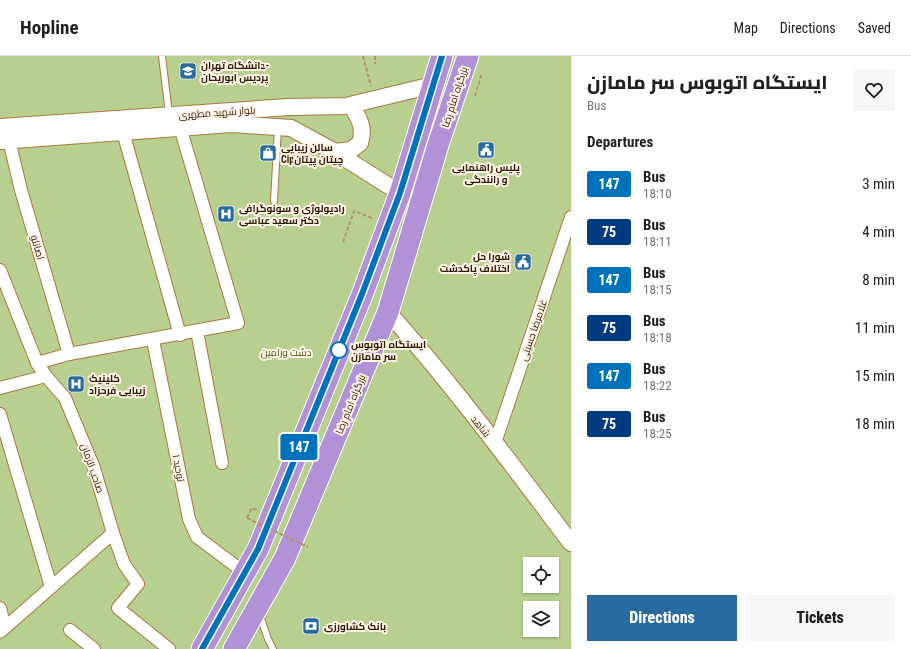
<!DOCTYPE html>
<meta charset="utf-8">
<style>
body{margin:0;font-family:"Roboto Condensed",Cairo,sans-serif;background:#f6f6f6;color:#202124;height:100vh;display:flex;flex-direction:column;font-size:15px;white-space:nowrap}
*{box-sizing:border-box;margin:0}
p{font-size:13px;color:#757577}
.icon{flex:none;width:22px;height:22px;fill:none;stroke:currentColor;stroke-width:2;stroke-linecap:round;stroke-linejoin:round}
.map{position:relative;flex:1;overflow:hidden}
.drawer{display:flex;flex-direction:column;background:#fff;width:340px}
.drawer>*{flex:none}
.badge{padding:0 8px;border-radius:3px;font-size:14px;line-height:26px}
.tools{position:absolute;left:523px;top:501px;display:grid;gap:8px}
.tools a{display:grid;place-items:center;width:36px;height:36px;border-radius:0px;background:#fff;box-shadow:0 1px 3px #0004;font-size:20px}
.map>.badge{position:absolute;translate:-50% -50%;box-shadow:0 0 0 2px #fff}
h2{padding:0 16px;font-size:15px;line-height:36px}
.round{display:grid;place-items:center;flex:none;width:42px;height:42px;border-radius:0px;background:#f6f6f6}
.headline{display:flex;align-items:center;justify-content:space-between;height:68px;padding:0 16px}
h1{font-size:19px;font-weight:800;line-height:30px}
.primary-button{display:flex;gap:8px;margin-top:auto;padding:8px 16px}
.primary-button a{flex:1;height:46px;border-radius:0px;background:#276ba0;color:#fff;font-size:16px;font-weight:800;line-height:46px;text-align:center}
.primary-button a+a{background:#f6f6f6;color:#202124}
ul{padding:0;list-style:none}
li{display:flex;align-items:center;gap:12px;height:48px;padding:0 16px}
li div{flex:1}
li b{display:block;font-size:15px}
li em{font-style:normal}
li .badge{min-width:44px;font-weight:700;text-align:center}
header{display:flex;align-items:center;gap:24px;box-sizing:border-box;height:56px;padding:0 20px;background:#fff;border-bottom:1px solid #e0e0e0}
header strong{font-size:19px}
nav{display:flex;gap:22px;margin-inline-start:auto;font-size:14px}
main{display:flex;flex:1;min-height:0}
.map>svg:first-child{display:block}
</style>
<header>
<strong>Hopline</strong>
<nav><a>Map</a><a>Directions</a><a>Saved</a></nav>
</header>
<main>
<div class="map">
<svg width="571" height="593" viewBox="0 0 571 593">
<rect width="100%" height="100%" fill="#f9cb9d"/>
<!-- green -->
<path fill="#b7d090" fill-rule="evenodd" d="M 0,0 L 571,0 L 571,593 L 0,593 ZM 530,508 L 552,508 L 552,530 L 530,530 ZM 530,552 L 552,552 L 552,574 L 530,574 Z"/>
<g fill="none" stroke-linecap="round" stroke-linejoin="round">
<defs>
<g id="lane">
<path d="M 162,0 L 169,58"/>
<path d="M 274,145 L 278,72"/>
<path d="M 259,557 L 268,583 L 273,593"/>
</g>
<g id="street">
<path d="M 123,76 L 180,279"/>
<path d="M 9,84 L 21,134 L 69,298"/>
<path d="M 0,214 L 37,307 L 46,320 L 65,342 L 94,412 L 113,477 L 124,508 L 138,528 L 118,552 L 169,593"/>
<path d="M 197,275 L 222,407"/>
<path d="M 153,284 L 189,463 L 197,481 L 245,517"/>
<path d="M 37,307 L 69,298 L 238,267 L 180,71"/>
<path d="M 0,332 L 46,320"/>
<path d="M 0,358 L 51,531"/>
<path d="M 495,387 L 571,161"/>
<path d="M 0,552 L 5,571"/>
<path d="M 70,574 L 94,593"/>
<path d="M 0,576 L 113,477"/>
</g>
<g id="secondary">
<path d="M 0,71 L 288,51 L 346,50 L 433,29"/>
<path d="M 0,85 L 232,68 L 291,72 L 335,96 L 400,137"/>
<path d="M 335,96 L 351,94 L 360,87 C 365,72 359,62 351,49"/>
<path d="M 388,256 C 453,329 512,409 571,487"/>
</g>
<g id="highway">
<path d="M 202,593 L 258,493 L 362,239 L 400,137 L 442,0"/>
<path d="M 234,593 L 285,502 L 388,256 L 438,89 L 468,0"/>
</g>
</defs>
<!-- lane casing -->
<use href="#lane" stroke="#ac773e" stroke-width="8"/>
<!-- street casing -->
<use href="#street" stroke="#ac773e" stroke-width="14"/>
<!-- secondary casing -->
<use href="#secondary" stroke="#ac773e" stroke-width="18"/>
<!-- highway casing -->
<use href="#highway" stroke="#fff" stroke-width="23"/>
<!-- path -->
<g stroke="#b7916a" stroke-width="2" stroke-dasharray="4 2" stroke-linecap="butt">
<path d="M 363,0 L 371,30"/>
<path d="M 375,0 L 375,8"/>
<path d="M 475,40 L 481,20 L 479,19"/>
<path d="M 343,186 L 354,155 L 372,162"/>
<path d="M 247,462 L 252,452 L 257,454"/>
</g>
<!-- lane -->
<use href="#lane" stroke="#fff" stroke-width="6"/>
<!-- street -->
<use href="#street" stroke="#fff" stroke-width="12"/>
<!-- secondary -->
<use href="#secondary" stroke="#fff" stroke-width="16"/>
<!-- highway -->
<use href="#highway" stroke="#b292d6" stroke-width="21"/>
<!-- path-bridge -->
<path stroke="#b7916a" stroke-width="2" stroke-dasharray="4 2" stroke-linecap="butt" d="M 247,462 L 308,491"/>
</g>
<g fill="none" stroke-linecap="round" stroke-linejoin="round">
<defs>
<path id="line" d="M 202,593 L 258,493 L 362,238 L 400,137 L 442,0"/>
</defs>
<!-- line casing -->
<use href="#line" stroke="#fff" stroke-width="9"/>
<!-- line -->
<use href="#line" stroke="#0072bc" stroke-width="6"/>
</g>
<!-- icons -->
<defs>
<symbol id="university-square" viewBox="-11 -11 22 22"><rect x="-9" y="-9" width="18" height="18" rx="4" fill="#276ba0" stroke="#fff3e8"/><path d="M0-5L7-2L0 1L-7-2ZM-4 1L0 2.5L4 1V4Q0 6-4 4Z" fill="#fff"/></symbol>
<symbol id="civic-square" viewBox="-11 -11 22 22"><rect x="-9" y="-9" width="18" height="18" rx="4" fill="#276ba0" stroke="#fff3e8"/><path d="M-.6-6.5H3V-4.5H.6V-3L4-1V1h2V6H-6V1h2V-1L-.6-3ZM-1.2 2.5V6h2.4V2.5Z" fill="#fff"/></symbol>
<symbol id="shop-square" viewBox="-11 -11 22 22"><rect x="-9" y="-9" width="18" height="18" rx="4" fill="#276ba0" stroke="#fff3e8"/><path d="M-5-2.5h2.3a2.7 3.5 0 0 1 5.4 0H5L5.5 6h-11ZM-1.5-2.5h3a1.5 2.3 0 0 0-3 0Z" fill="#fff"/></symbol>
<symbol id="hospital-square" viewBox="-11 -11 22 22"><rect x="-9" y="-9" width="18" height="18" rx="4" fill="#276ba0" stroke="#fff3e8"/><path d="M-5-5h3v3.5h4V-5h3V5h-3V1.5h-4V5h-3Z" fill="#fff"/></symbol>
<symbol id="bank-square" viewBox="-11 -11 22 22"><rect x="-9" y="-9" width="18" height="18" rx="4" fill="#276ba0" stroke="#fff3e8"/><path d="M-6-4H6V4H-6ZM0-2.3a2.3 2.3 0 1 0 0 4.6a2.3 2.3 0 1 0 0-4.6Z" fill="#fff"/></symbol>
</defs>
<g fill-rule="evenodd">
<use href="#university-square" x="178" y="5" width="20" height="20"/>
<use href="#civic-square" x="476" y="84" width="20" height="20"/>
<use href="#shop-square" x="258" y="87" width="20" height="20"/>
<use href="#hospital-square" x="216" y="148" width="20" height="20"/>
<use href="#civic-square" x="513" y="196" width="20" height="20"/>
<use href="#hospital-square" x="66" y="318" width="20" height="20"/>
<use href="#bank-square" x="301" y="560" width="20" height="20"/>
</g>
<!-- markers -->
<circle fill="#fff" stroke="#0072bc" stroke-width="2" cx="339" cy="294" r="8"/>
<g text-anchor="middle" stroke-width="4" stroke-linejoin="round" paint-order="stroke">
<!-- poi labels -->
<g font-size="10" font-weight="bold" fill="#2f1a02" stroke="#fff3e8" text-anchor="start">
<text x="201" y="13">دانشگاه تهران-<tspan x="201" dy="12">پردیس ابوریحان</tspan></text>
<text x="281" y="95">سالن زیبایی<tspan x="281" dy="12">Cipچیتان پیتان</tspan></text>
<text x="486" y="115" text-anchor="middle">پلیس راهنمایی<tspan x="486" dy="12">و رانندگی</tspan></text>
<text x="239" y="156">رادیولوژی و سونوگرافی<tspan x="239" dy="12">دکتر سعید عباسی</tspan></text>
<text x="510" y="204" text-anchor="end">شورا حل<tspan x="510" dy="12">اختلاف پاکدشت</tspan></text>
<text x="89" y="326">کلینیک<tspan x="89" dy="12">زیبایی فرحزاد</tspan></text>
<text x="324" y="574">بانک کشاورزی</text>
</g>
<!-- street labels -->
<g font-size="10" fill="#2f1a02" stroke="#fff3e8">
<text transform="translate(454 41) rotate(-72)" y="4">بزرگراه امام رضا</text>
<text transform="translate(217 56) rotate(-4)" y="4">بلوار شهید مطهری</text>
<text transform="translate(38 191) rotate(74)" y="4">اصانلو</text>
<text transform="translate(533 274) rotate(-71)" y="4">غلامرضا حسینی</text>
<text transform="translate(350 348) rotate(-68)" y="4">بزرگراه امام رضا</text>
<text transform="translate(481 370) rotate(51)" y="4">شاهد</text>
<text transform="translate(93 412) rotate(71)" y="4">صاحب الزمان</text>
<text transform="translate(179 412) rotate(79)" y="4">توحید ۱</text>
</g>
<!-- stop labels -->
<g font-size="10" font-weight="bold" fill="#2f1a02" stroke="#fff3e8" text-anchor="start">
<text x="351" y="292">ایستگاه اتوبوس<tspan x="351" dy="12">سر مامازن</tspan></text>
</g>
<!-- park labels -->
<g font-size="10" fill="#3c5208" stroke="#fff3e8">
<text x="286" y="300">دشت ورامین</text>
</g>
</g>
</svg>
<div class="tools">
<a><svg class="icon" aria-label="locate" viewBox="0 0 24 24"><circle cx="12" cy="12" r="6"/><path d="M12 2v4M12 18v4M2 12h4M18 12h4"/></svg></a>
<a><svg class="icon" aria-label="layers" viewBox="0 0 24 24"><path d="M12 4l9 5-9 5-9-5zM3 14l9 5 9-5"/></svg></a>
</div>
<b class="badge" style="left:299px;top:391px;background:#0072bc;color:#fff">147</b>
</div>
<section class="drawer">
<div class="headline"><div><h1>ایستگاه اتوبوس سر مامازن</h1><p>Bus</p></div><a class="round"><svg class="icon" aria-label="heart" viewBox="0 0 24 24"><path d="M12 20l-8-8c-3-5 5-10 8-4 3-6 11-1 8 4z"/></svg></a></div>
<h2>Departures</h2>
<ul>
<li><span class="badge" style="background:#0072bc;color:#fff">147</span><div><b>Bus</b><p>18:10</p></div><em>3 min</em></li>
<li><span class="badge" style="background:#003b80;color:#fff">75</span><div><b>Bus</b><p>18:11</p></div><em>4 min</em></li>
<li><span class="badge" style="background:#0072bc;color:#fff">147</span><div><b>Bus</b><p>18:15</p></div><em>8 min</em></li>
<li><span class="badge" style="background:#003b80;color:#fff">75</span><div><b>Bus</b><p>18:18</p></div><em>11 min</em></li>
<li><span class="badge" style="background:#0072bc;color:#fff">147</span><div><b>Bus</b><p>18:22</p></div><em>15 min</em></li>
<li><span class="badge" style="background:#003b80;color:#fff">75</span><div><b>Bus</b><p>18:25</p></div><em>18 min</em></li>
</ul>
<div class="primary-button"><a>Directions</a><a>Tickets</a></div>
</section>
</main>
